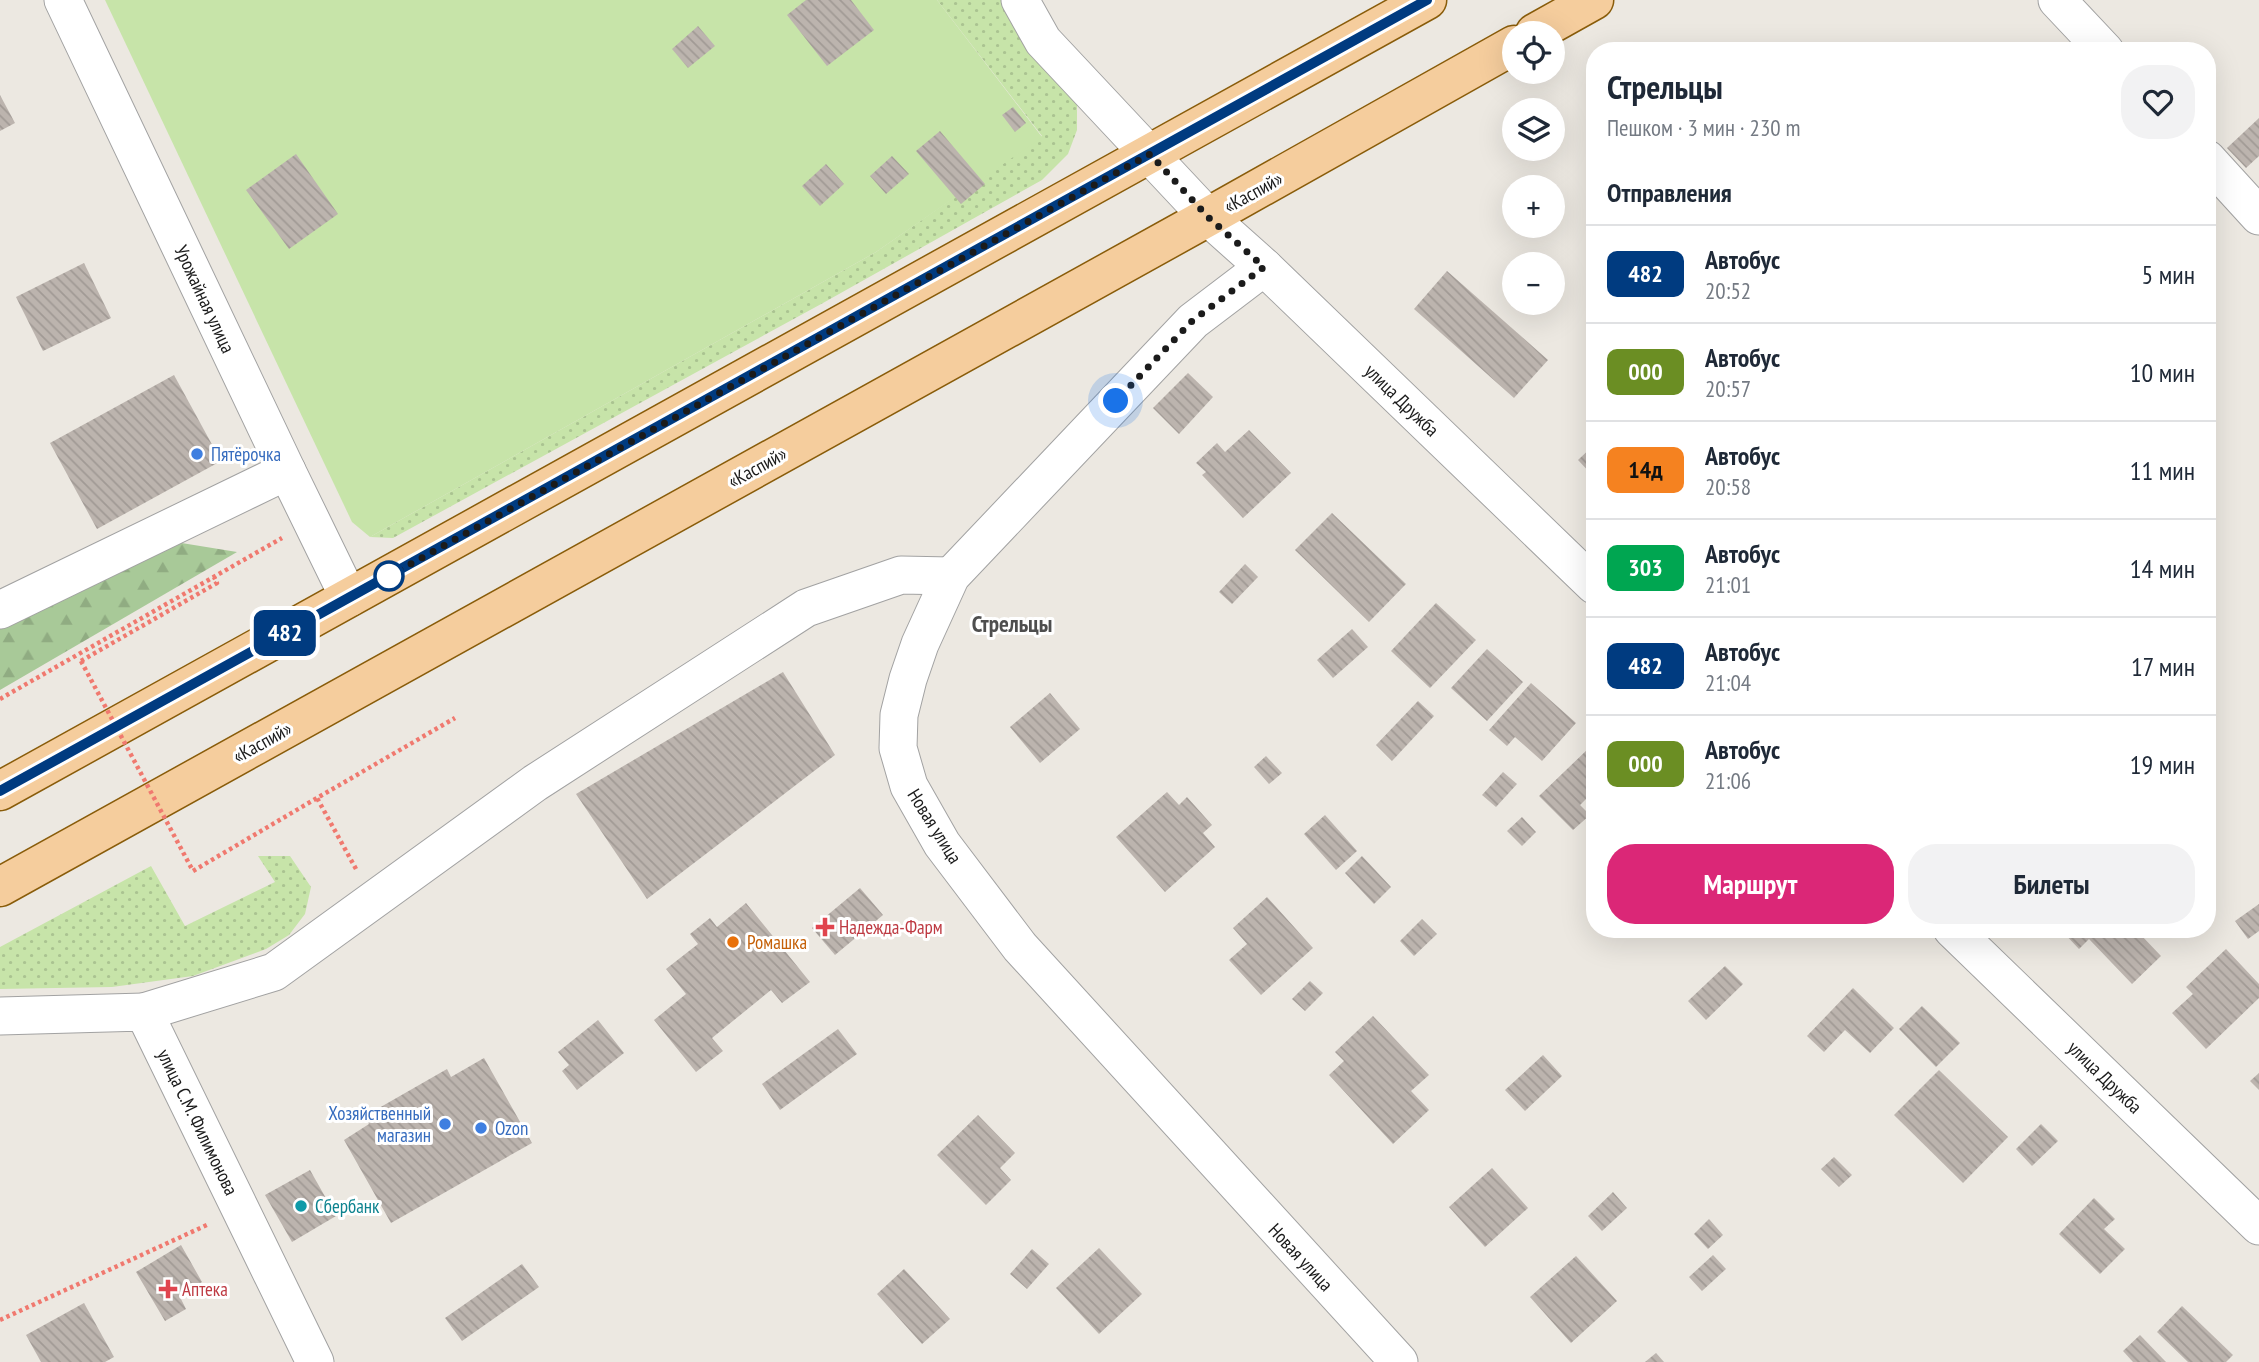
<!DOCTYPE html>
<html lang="ru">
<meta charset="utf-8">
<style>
body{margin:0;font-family:"PT Sans Narrow",sans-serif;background:#f2f2f3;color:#1f2937;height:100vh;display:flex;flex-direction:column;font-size:26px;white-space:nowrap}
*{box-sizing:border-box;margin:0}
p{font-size:23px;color:#747a83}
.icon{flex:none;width:38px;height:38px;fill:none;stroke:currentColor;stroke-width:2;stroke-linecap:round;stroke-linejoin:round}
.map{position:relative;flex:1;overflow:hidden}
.side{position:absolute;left:1586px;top:42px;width:630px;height:896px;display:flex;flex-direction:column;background:#fff;border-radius:28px;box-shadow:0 7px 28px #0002}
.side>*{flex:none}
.badge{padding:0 14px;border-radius:10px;font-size:24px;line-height:46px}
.tools{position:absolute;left:1502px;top:21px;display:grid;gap:14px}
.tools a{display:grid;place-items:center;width:63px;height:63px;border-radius:50%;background:#fff;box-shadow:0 7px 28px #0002;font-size:35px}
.you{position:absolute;width:35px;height:35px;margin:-18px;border:5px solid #fff;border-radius:50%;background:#1a73e8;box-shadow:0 0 0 10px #1a73e833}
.map>.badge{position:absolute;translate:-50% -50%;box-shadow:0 0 0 4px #fff}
h2{padding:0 21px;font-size:26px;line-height:63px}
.round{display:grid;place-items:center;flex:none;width:74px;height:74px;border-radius:28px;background:#f2f2f3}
.summary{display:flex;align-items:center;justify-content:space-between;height:119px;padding:0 21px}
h1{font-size:33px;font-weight:600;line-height:52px}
.primary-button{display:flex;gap:14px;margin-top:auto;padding:14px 21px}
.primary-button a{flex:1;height:80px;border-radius:28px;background:#db2777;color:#fff;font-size:28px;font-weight:600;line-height:80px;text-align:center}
.primary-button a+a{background:#f2f2f3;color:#1f2937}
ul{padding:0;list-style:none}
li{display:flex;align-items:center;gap:21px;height:98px;padding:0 21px;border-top:2px solid #e0e1e3}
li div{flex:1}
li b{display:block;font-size:26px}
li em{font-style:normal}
li .badge{min-width:77px;font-weight:700;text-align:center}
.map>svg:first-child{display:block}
</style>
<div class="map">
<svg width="2259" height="1362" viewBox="0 0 2259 1362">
<defs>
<pattern id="grass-dots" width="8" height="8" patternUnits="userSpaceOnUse" patternTransform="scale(1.75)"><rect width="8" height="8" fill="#c7e4a9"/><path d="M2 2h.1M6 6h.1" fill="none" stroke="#aac391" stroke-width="1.8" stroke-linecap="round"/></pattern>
<pattern id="forest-firs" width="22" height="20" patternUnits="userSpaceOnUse" patternTransform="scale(1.75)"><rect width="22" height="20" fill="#a8c998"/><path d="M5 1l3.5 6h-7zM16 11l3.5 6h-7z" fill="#90ac82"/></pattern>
<pattern id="building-back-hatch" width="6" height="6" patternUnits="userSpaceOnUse" patternTransform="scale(1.75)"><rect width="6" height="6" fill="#bcb4ae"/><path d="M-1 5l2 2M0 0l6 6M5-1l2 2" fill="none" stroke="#a19a95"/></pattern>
</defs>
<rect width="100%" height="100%" fill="#ece8e1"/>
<!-- grass -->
<g fill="url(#grass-dots)">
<path d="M 937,0 L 1007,0 L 1077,90 L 1077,130 L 1068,154 L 1042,180 L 823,303 L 393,538 L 370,537 L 876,252 L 1042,136 Z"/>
<path d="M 258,856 L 290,856 L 311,887 L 305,914 L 289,935 L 266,949 L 193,976 L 112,987 L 0,989 L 0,947 L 151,866 L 185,926 L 275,882 Z"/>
</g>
<!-- forest -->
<path fill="url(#forest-firs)" d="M 157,539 L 237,552 L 0,690 L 0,623 Z"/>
<!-- garden -->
<path fill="#c7e4a9" d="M 105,0 L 937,0 L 1042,137 L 876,252 L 370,537 L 352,522 Z"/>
<!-- building -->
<g fill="url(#building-back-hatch)">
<path d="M 806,0 L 851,0 L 874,30 L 827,66 L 787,15 Z"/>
<path d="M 698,26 L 715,46 L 688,68 L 672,49 Z"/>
<path d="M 0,95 L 15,123 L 0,131 Z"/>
<path d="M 1013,107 L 1026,123 L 1015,132 L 1002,115 Z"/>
<path d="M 2259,118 L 2259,156 L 2246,168 L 2227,148 Z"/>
<path d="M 940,131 L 985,184 L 961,204 L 916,151 Z"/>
<path d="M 296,154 L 338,214 L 289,249 L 246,190 Z"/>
<path d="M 892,156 L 909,174 L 886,194 L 870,176 Z"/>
<path d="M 826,164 L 844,184 L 820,206 L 802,186 Z"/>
<path d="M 84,263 L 111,318 L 43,351 L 16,297 Z"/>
<path d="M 1447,271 L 1548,360 L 1514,398 L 1414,309 Z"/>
<path d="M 1188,373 L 1213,397 L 1179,434 L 1153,408 Z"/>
<path d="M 174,375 L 221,461 L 97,529 L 50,443 Z"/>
<path d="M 1249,430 L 1291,473 L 1243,518 L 1202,475 L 1206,472 L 1196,463 L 1217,443 L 1225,452 Z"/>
<path d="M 1594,445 L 1594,477 L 1578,460 Z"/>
<path d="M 1332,513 L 1406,584 L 1369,622 L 1295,550 Z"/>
<path d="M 1245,564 L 1258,577 L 1232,604 L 1219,592 Z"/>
<path d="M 1436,603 L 1476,640 L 1430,688 L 1391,651 Z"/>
<path d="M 1352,629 L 1368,647 L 1333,678 L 1317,660 Z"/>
<path d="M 1487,649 L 1523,682 L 1487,721 L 1451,688 Z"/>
<path d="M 783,672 L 835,755 L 647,899 L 576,794 Z"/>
<path d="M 1531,683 L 1576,723 L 1542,761 L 1515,737 L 1507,746 L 1489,730 Z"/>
<path d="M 1050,693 L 1080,729 L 1040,763 L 1010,727 Z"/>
<path d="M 1418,701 L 1434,716 L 1392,761 L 1376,745 Z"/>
<path d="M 1589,748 L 1594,753 L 1594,791 L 1580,805 L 1590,815 L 1573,830 L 1539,796 Z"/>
<path d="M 1266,756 L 1282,773 L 1269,784 L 1254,767 Z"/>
<path d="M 1503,772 L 1517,784 L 1496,807 L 1482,795 Z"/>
<path d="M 1167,792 L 1179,805 L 1187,797 L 1212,825 L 1203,833 L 1215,847 L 1165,892 L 1116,837 Z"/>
<path d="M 1325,815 L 1357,851 L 1336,870 L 1304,834 Z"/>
<path d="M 1522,817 L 1536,832 L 1522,846 L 1507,831 Z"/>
<path d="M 1362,856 L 1391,887 L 1374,904 L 1345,873 Z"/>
<path d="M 860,888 L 883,915 L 835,955 L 812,928 Z"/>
<path d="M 1267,897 L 1313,948 L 1261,995 L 1229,960 L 1247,944 L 1233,928 Z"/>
<path d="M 746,903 L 810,982 L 782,1003 L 771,990 L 712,1038 L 723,1051 L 696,1072 L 654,1020 L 686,994 L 666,969 L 698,944 L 690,934 L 710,918 L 717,927 Z"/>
<path d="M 2259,904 L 2259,931 L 2248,939 L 2235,921 Z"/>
<path d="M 1422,919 L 1437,934 L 1414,956 L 1400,941 Z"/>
<path d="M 2060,929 L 2142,929 L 2139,933 L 2161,956 L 2132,984 L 2089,939 L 2079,949 Z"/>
<path d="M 2226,949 L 2259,984 L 2259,998 L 2206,1049 L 2172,1013 L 2193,994 L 2186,987 Z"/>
<path d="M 1725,966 L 1743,984 L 1706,1020 L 1688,1001 Z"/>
<path d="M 1310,981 L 1323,993 L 1305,1011 L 1292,999 Z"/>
<path d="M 1853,988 L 1894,1028 L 1870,1053 L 1845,1030 L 1824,1052 L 1807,1036 Z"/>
<path d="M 1922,1006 L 1960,1043 L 1936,1067 L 1899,1029 Z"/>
<path d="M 1373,1016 L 1429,1075 L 1411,1091 L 1429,1110 L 1393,1144 L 1329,1075 L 1344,1061 L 1335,1052 Z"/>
<path d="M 598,1020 L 624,1053 L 577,1090 L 562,1071 L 569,1065 L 558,1052 Z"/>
<path d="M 838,1029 L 857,1054 L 780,1110 L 762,1084 Z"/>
<path d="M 1543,1055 L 1562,1076 L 1525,1111 L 1505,1090 Z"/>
<path d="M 484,1058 L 532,1143 L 391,1223 L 344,1140 L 369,1124 L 365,1116 L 447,1069 L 451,1077 Z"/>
<path d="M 1939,1070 L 2008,1137 L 1963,1183 L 1894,1115 Z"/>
<path d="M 2259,1073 L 2259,1090 L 2250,1081 Z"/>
<path d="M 978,1115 L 1015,1153 L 1000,1168 L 1011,1180 L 986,1205 L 937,1155 Z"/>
<path d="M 2041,1124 L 2058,1141 L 2032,1166 L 2016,1149 Z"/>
<path d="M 1834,1157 L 1852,1175 L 1839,1187 L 1821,1169 Z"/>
<path d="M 1492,1168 L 1528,1208 L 1485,1247 L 1449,1207 Z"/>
<path d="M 310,1170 L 336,1216 L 292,1242 L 265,1195 Z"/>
<path d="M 1613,1192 L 1627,1208 L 1602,1231 L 1588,1216 Z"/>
<path d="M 2094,1198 L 2115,1219 L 2104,1229 L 2125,1249 L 2100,1274 L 2059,1234 Z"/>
<path d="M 1709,1219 L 1723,1235 L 1708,1249 L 1694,1234 Z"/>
<path d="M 181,1245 L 202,1282 L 179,1295 L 186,1309 L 165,1321 L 136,1272 Z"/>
<path d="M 1099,1248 L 1142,1294 L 1099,1334 L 1056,1288 Z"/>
<path d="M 1032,1249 L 1049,1264 L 1027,1289 L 1010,1274 Z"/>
<path d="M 1713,1255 L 1726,1269 L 1702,1291 L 1689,1277 Z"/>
<path d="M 1576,1256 L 1617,1301 L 1571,1343 L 1530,1297 Z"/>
<path d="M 522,1264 L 539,1287 L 462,1341 L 445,1318 Z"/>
<path d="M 904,1269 L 950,1319 L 922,1344 L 877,1294 Z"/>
<path d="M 84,1303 L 114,1357 L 105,1362 L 41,1362 L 26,1335 Z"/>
<path d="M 2182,1306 L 2233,1355 L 2226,1362 L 2188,1362 L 2157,1332 Z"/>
<path d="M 2140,1335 L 2166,1362 L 2133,1362 L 2123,1351 Z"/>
<path d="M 1656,1353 L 1664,1362 L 1645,1362 Z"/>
</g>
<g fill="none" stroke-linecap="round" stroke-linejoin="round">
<defs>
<g id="minor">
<path d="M 63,0 L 287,471 L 349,598"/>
<path d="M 1020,0 L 1043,41 L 1208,217 L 1264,267 L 1594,585"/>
<path d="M 2057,0 L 2105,51"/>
<path d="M 2207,159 L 2259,216"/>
<path d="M 1264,267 L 1193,321 L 951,576 L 920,644 L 908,679 L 899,715 L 898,748 L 909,786 L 942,844 L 1020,947 L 1399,1362"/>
<path d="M 0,610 L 287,471"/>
<path d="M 1952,929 L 2259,1226"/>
<path d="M 144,1012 L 274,972 L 535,783 L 806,608 L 901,575 L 951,576"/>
<path d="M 0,1016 L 144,1012 L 315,1362"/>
</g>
<g id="major">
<path d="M 1535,33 L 1594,0"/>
<path d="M 0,791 L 1427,0"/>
<path d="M 0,887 L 1208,217 L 1514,45"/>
</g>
</defs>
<!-- minor casing -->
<use href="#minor" stroke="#a2a2a2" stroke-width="39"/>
<!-- major casing -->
<use href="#major" stroke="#895c0a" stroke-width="41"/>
<!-- path -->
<g stroke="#f0796f" stroke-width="4.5" stroke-dasharray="3.5 3.5" stroke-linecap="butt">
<path d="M 81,661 L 217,583 L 214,577"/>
<path d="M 0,699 L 282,538"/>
<path d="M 356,869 L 317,798 L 455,718"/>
<path d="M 193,871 L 317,798"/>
<path d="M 0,1320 L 209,1224"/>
</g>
<!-- minor -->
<use href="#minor" stroke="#fff" stroke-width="37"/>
<!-- major -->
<use href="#major" stroke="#f5cd9d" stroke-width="38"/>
<!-- path-bridge -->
<path stroke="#f0796f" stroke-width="4.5" stroke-dasharray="3.5 3.5" stroke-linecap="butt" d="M 81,661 L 193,871"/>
</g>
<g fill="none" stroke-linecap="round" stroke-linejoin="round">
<defs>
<path id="line" d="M 0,791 L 1427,0"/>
</defs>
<!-- line casing -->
<use href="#line" stroke="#fff" stroke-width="16"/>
<!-- line -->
<use href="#line" stroke="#003b80" stroke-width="10"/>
<!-- walk -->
<path stroke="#1b1b1b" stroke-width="7" stroke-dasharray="0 12.6" d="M 389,576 L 1150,154 L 1208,217 L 1264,267 L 1192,321 L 1116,401"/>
</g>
<!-- markers -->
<g fill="#3f7fe0" stroke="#fff" stroke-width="2.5">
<circle cx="197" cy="454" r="7"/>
<circle cx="445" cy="1124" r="7"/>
<circle cx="481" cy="1128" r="7"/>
</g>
<circle fill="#fff" stroke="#003b80" stroke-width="3.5" cx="389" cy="576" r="14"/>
<g fill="#e0444e" stroke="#fff" stroke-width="2.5">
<path d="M821.5 916.5h7v7h7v7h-7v7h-7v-7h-7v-7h7z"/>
<path d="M164.5 1278.5h7v7h7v7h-7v7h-7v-7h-7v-7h7z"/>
</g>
<circle fill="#e8710a" stroke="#fff" stroke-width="2.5" cx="733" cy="942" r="7"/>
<circle fill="#0f9aa8" stroke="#fff" stroke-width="2.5" cx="301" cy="1206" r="7"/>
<g text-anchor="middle" stroke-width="6" stroke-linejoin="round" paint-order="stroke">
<!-- street labels -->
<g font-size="19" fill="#1b1b1b" stroke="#fff">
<text transform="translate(1253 192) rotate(-29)" y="7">«Каспий»</text>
<text transform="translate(205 299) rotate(65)" y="7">Урожайная улица</text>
<text transform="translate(1402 400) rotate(44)" y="7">улица Дружба</text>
<text transform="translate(757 467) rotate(-29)" y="7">«Каспий»</text>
<text transform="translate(262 742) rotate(-29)" y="7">«Каспий»</text>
<text transform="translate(935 826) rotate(58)" y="7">Новая улица</text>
<text transform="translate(2105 1077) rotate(44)" y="7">улица Дружба</text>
<text transform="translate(198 1122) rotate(64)" y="7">улица С.М. Филимонова</text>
<text transform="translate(1301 1257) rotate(47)" y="7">Новая улица</text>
</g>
<!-- shop labels -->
<g font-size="19" fill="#366cbe" stroke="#fff" text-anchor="start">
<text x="211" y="461">Пятёрочка</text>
<text x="431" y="1120" text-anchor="end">Хозяйственный<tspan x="431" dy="22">магазин</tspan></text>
<text x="495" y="1135">Ozon</text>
</g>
<!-- health labels -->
<g font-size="19" fill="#be3a42" stroke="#fff" text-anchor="start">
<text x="839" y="934">Надежда-Фарм</text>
<text x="182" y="1296">Аптека</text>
</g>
<!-- food labels -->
<g font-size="19" fill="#c56008" stroke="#fff" text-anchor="start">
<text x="747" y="949">Ромашка</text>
</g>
<!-- culture labels -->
<g font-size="19" fill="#0d838f" stroke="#fff" text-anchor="start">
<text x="315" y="1213">Сбербанк</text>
</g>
<!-- quarter labels -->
<g font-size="23" font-weight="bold" fill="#4e4e4e" stroke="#fff">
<text x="1012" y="632">Стрельцы</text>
</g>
</g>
</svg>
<div class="tools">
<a><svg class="icon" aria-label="locate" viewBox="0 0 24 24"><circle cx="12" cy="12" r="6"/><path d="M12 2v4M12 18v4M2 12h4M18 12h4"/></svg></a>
<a><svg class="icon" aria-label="layers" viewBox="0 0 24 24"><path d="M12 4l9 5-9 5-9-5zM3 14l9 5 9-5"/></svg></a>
<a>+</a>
<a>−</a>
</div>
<div class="you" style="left:1116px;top:401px"></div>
<b class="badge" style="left:285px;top:633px;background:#003b80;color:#fff">482</b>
<section class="side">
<div class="summary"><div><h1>Стрельцы</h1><p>Пешком · 3 мин · 230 m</p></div><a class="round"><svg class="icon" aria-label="heart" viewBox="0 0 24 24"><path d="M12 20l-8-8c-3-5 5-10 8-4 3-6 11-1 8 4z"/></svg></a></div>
<h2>Отправления</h2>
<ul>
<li><span class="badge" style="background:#003b80;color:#fff">482</span><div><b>Автобус</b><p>20:52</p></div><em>5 мин</em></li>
<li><span class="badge" style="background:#6b8e23;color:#fff">000</span><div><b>Автобус</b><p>20:57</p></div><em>10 мин</em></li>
<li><span class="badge" style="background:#f58220;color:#111">14д</span><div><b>Автобус</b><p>20:58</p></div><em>11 мин</em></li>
<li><span class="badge" style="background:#00a651;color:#fff">303</span><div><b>Автобус</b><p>21:01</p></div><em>14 мин</em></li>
<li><span class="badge" style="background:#003b80;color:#fff">482</span><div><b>Автобус</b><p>21:04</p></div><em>17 мин</em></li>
<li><span class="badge" style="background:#6b8e23;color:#fff">000</span><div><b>Автобус</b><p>21:06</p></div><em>19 мин</em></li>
</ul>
<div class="primary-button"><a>Маршрут</a><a>Билеты</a></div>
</section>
</div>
